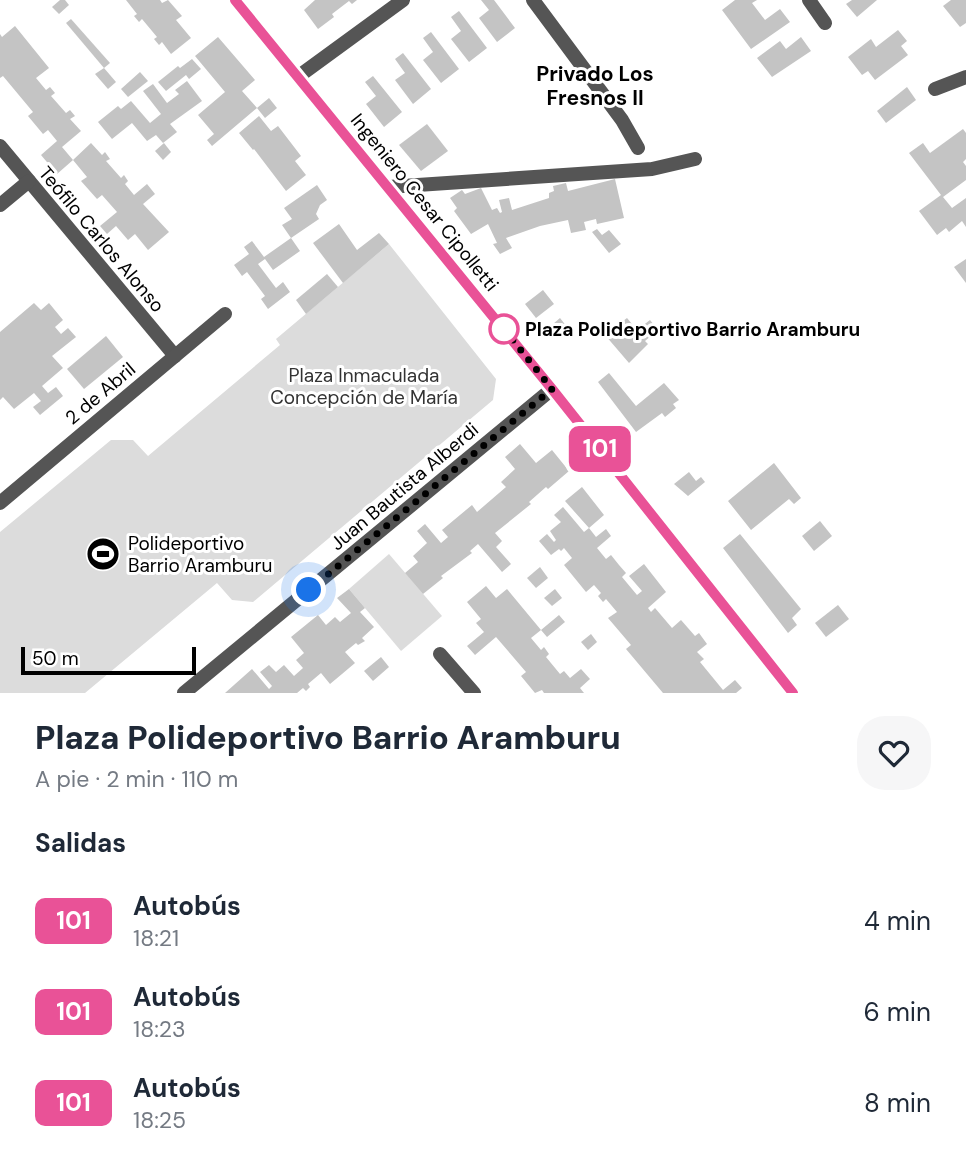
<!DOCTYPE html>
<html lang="es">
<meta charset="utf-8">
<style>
body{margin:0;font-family:"DM Sans",sans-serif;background:#f6f6f7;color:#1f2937;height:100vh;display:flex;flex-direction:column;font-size:26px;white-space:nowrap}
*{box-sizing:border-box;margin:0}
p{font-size:23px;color:#747a83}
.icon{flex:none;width:38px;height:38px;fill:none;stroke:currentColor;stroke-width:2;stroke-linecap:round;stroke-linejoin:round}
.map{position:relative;height:693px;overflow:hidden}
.details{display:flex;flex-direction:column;background:#fff;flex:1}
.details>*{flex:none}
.badge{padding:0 14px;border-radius:10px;font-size:24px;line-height:46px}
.scale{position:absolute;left:21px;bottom:18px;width:175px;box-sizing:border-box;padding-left:7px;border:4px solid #000;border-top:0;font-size:19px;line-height:24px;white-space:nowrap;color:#000;-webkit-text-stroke:5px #fff;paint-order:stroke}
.you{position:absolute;width:35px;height:35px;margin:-18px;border:5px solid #fff;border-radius:50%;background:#1a73e8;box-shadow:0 0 0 10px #1a73e833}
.map>.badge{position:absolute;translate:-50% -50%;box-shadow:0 0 0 4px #fff}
h2{padding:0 35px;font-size:26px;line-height:63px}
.round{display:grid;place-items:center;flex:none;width:74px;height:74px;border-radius:28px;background:#f6f6f7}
.headline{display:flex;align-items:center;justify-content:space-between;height:119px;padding:0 35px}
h1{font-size:33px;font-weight:800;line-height:52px}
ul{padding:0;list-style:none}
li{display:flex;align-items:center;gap:21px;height:91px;padding:0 35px}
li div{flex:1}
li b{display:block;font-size:26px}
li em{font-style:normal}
li .badge{min-width:77px;font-weight:700;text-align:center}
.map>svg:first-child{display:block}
</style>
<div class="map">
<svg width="966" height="693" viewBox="0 0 966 693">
<rect width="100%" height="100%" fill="#fff"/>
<!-- green -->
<g fill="#dcdcdc">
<path d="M 389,244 L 496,379 L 493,400 L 253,602 L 232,600 L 217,583 L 85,693 L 0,693 L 0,532 L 111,440 L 133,440 L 148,456 L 280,345 L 276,339 Z"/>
<path d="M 389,554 L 442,616 L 401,651 L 349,589 Z"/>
</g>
<!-- building -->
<g fill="#c4c4c4">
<path d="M 60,0 L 65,0 L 69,5 L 59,14 L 52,7 Z"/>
<path d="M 126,0 L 160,0 L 162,3 L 168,0 L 182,16 L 176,20 L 191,38 L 171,54 L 162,42 L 159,45 L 154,39 L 157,37 L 142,19 L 139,22 L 134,16 L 137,14 Z"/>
<path d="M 315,0 L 357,0 L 352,4 L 349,1 L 332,14 L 334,17 L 318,29 L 304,10 Z"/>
<path d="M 481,0 L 494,0 L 515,28 L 497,42 L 479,18 L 489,10 Z"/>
<path d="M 735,0 L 757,0 L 752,3 L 765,20 L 780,9 L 790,22 L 751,49 L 722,10 Z"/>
<path d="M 852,0 L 877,0 L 857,17 L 846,4 Z"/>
<path d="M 951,0 L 966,0 L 966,23 L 960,27 L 943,6 Z"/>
<path d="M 459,11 L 487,48 L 469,62 L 451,39 L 461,31 L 451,17 Z"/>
<path d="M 71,19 L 110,63 L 104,68 L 66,23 Z"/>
<path d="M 15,26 L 49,68 L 36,78 L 46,90 L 50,87 L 55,93 L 51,96 L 66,113 L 70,110 L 75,116 L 70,119 L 81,131 L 62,147 L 73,160 L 91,143 L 102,155 L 105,152 L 110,159 L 106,161 L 121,178 L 124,175 L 128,181 L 125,184 L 134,195 L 147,184 L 155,194 L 143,204 L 169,232 L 148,250 L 135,234 L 128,240 L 116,226 L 107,234 L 100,226 L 117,212 L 102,195 L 97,199 L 81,181 L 87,177 L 73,160 L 57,174 L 41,155 L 57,141 L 48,130 L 43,134 L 28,116 L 33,112 L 3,76 L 0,78 L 0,34 L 2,37 Z"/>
<path d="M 898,30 L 907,41 L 901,46 L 908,55 L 875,80 L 868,71 L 862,75 L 848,57 L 871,39 L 876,47 Z"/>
<path d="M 431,32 L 459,69 L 441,83 L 423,60 L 433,52 L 423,38 Z"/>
<path d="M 218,37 L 255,80 L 242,91 L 257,108 L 212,146 L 207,140 L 214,134 L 198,115 L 225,92 L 195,56 Z"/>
<path d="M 801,37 L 811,51 L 772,77 L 757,58 L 780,41 L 786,49 Z"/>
<path d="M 403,53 L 431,89 L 413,104 L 395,80 L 405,73 L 395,59 Z"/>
<path d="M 192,59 L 201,69 L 189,79 L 186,75 L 166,91 L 158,82 L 178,66 L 180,68 Z"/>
<path d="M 104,68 L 116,82 L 108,89 L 95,74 Z"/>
<path d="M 140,72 L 148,81 L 128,97 L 121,89 Z"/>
<path d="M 373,76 L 402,112 L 384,127 L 366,104 L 376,96 L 365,82 Z"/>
<path d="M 187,81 L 202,101 L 170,124 L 177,132 L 163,143 L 156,135 L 147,141 L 132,123 L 112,139 L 98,122 L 118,106 L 121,109 L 131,101 L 150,123 L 161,114 L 143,91 L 153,84 L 167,103 L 179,94 L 175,90 Z"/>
<path d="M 907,87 L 916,100 L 886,123 L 877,111 Z"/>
<path d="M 269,98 L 277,108 L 265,118 L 257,108 Z"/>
<path d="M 259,116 L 271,131 L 278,126 L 301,156 L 295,161 L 306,175 L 286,191 L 254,149 L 253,150 L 239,133 Z"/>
<path d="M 427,124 L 448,151 L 421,171 L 399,145 Z"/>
<path d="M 963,129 L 966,133 L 966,159 L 963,162 L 966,166 L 966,180 L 943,197 L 952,208 L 966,198 L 966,227 L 962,221 L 949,232 L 946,228 L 937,235 L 919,211 L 941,195 L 909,153 L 923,143 L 930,153 Z"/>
<path d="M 164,143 L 171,152 L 163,160 L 155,151 Z"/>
<path d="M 615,179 L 624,218 L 597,224 L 596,219 L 584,222 L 586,230 L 571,233 L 568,220 L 540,226 L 506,238 L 512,248 L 500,254 L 493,244 L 497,243 L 488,224 L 471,234 L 454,211 L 457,208 L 450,198 L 462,190 L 465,194 L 481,188 L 492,210 L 497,208 L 500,213 L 502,212 L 499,200 L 509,198 L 512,210 L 549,198 L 549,193 L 554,191 L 553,186 L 566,183 L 568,191 Z"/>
<path d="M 317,185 L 327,200 L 320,205 L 316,214 L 319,219 L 291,238 L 282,225 L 292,219 L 284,208 Z"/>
<path d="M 339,224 L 357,250 L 379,233 L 389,244 L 343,283 L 313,243 Z"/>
<path d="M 597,229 L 602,235 L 609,230 L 621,244 L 609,253 L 592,232 Z"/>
<path d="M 291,238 L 300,251 L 273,270 L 265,259 L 258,264 L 276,288 L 283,282 L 290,292 L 268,309 L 261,299 L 265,296 L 247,272 L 242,276 L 234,265 L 249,254 L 244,247 L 252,241 L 264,257 Z"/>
<path d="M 966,259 L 966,283 L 954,267 Z"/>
<path d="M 327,274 L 338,287 L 306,314 L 296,300 Z"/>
<path d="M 543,290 L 554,304 L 536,318 L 525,304 Z"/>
<path d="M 34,303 L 41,310 L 49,303 L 63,320 L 55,327 L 61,334 L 68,328 L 76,337 L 52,356 L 63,368 L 42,386 L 48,393 L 56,387 L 63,396 L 40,415 L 33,407 L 41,401 L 34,393 L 14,409 L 3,397 L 0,400 L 0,332 Z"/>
<path d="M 560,318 L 571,332 L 564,338 L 553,324 Z"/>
<path d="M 627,318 L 637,330 L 650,320 L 658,330 L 645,341 L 648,344 L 629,363 L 605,335 Z"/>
<path d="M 106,336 L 123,357 L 84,389 L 67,369 Z"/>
<path d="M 609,373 L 636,406 L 664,383 L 679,400 L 673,404 L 676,408 L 665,417 L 662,413 L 636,432 L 598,382 Z"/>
<path d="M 520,444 L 536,463 L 552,450 L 569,471 L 548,489 L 546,487 L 529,502 L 531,504 L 495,533 L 502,541 L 496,547 L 511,564 L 502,572 L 478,544 L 470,551 L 472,553 L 441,576 L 443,578 L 423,594 L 405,573 L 418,562 L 413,556 L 427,543 L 417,531 L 425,524 L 441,543 L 448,537 L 442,530 L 472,505 L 477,512 L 506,487 L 501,482 L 515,469 L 505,457 Z"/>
<path d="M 774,463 L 801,498 L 794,504 L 789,499 L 751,530 L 728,501 Z"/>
<path d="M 689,472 L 696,481 L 701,477 L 705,482 L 688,496 L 674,484 Z"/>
<path d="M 582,487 L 604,515 L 589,528 L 596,537 L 606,529 L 611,536 L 597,548 L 606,559 L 611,555 L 619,565 L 626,573 L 622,577 L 637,595 L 642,591 L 629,576 L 644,564 L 666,592 L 648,608 L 651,612 L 655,608 L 672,628 L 681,620 L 695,636 L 699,633 L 707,644 L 697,652 L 704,659 L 700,662 L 723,690 L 735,680 L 742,688 L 736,693 L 663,693 L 626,649 L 631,645 L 608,618 L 617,612 L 606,599 L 603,602 L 598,596 L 601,593 L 594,585 L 586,592 L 564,565 L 572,558 L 564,548 L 561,551 L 559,549 L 551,555 L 539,541 L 547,534 L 554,542 L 556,540 L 550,531 L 561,522 L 554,515 L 563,507 L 584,532 L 589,528 L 565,501 Z"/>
<path d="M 820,521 L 832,536 L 814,551 L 802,536 Z"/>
<path d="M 740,534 L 801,609 L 792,618 L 797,625 L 788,633 L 723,548 Z"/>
<path d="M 540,567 L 548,578 L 536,588 L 527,578 Z"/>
<path d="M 486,586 L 496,598 L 507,589 L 541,630 L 559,615 L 565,622 L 547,637 L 541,630 L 531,638 L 541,650 L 544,647 L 549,654 L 546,657 L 560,674 L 564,671 L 570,678 L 581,669 L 590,679 L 580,688 L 584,693 L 544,693 L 542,690 L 535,693 L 521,676 L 526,672 L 496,637 L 475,655 L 467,646 L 484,632 L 476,623 L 481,619 L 467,602 Z"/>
<path d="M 349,589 L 365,608 L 360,612 L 374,627 L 362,638 L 365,641 L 358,645 L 356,643 L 345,652 L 355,663 L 342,674 L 330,684 L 321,673 L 308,684 L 310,687 L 306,691 L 303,688 L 297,693 L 225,693 L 252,669 L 269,689 L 272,686 L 260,672 L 269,665 L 276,672 L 284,665 L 294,676 L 303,668 L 296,660 L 304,653 L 291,637 L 318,615 L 326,625 L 335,617 L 340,622 L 351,613 L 337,598 Z"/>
<path d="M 555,589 L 562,598 L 552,606 L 544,598 Z"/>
<path d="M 838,605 L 849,619 L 826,637 L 815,623 Z"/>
<path d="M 591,634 L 597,642 L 588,650 L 581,642 Z"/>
<path d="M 381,657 L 389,667 L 373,681 L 364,671 Z"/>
</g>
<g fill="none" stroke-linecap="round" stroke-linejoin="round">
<!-- minor -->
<g stroke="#555" stroke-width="14">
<path d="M 533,0 L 622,120 L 638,148"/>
<path d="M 809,0 L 825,23"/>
<path d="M 299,76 L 403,0"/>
<path d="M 935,89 L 966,77"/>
<path d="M 0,146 L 175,356"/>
<path d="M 388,187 L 652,169 L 695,159"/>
<path d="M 0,205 L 29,181"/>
<path d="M 0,503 L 225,314"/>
<path d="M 440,654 L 474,693"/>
<path d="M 184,693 L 552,389"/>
</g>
<!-- secondary -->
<path stroke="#222" stroke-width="14" d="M 235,0 L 552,389 L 793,693"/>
</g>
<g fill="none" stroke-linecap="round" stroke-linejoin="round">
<defs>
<path id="line" d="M 235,0 L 552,389 L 793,693"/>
</defs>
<!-- line casing -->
<use href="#line" stroke="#fff" stroke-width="16"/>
<!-- line -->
<use href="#line" stroke="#e95297" stroke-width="10"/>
<!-- walk -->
<path stroke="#000" stroke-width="7" stroke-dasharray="0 12.6" d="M 309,590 L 552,389 L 504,329"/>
</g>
<!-- icons -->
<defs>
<symbol id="stadium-disc" viewBox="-11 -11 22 22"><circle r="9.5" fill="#000" stroke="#fff"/><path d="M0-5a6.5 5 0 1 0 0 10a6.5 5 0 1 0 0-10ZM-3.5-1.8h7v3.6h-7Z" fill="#fff"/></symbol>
</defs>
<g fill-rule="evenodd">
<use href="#stadium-disc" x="84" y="535" width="38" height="38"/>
</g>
<!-- markers -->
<circle fill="#fff" stroke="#e95297" stroke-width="3.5" cx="504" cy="329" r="14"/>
<g text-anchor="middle" stroke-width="6" stroke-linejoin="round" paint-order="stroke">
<!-- street labels -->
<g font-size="19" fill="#000" stroke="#fff">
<text transform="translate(425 202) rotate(51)" y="7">Ingeniero Cesar Cipolletti</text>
<text transform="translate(102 239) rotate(50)" y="7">Teófilo Carlos Alonso</text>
<text transform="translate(100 393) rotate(-40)" y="7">2 de Abril</text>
<text transform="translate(404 486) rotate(-40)" y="7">Juan Bautista Alberdi</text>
</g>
<!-- stop labels -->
<g font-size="19" font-weight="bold" fill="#000" stroke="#fff" text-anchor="start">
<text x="525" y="336">Plaza Polideportivo Barrio Aramburu</text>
</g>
<!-- park labels -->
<g font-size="19" fill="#333" stroke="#fff">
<text x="364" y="382">Plaza Inmaculada<tspan x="364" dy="22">Concepción de María</tspan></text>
</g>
<!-- poi labels -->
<g font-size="19" fill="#000" stroke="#fff" text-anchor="start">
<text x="128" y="550">Polideportivo<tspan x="128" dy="22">Barrio Aramburu</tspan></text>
</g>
<!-- neighbourhood labels -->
<g font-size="21" font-weight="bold" fill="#000" stroke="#fff">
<text x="595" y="81">Privado Los<tspan x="595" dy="24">Fresnos II</tspan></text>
</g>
</g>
</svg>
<div class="scale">50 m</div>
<div class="you" style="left:309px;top:590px"></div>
<b class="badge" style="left:600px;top:449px;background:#e95297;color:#fff">101</b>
</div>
<section class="details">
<div class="headline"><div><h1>Plaza Polideportivo Barrio Aramburu</h1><p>A pie · 2 min · 110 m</p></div><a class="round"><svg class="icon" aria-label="heart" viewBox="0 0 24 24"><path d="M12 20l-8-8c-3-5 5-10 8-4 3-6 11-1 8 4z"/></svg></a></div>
<h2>Salidas</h2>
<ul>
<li><span class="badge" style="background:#e95297;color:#fff">101</span><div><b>Autobús</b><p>18:21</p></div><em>4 min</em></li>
<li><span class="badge" style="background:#e95297;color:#fff">101</span><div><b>Autobús</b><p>18:23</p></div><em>6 min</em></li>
<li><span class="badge" style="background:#e95297;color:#fff">101</span><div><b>Autobús</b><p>18:25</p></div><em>8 min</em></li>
</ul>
</section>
